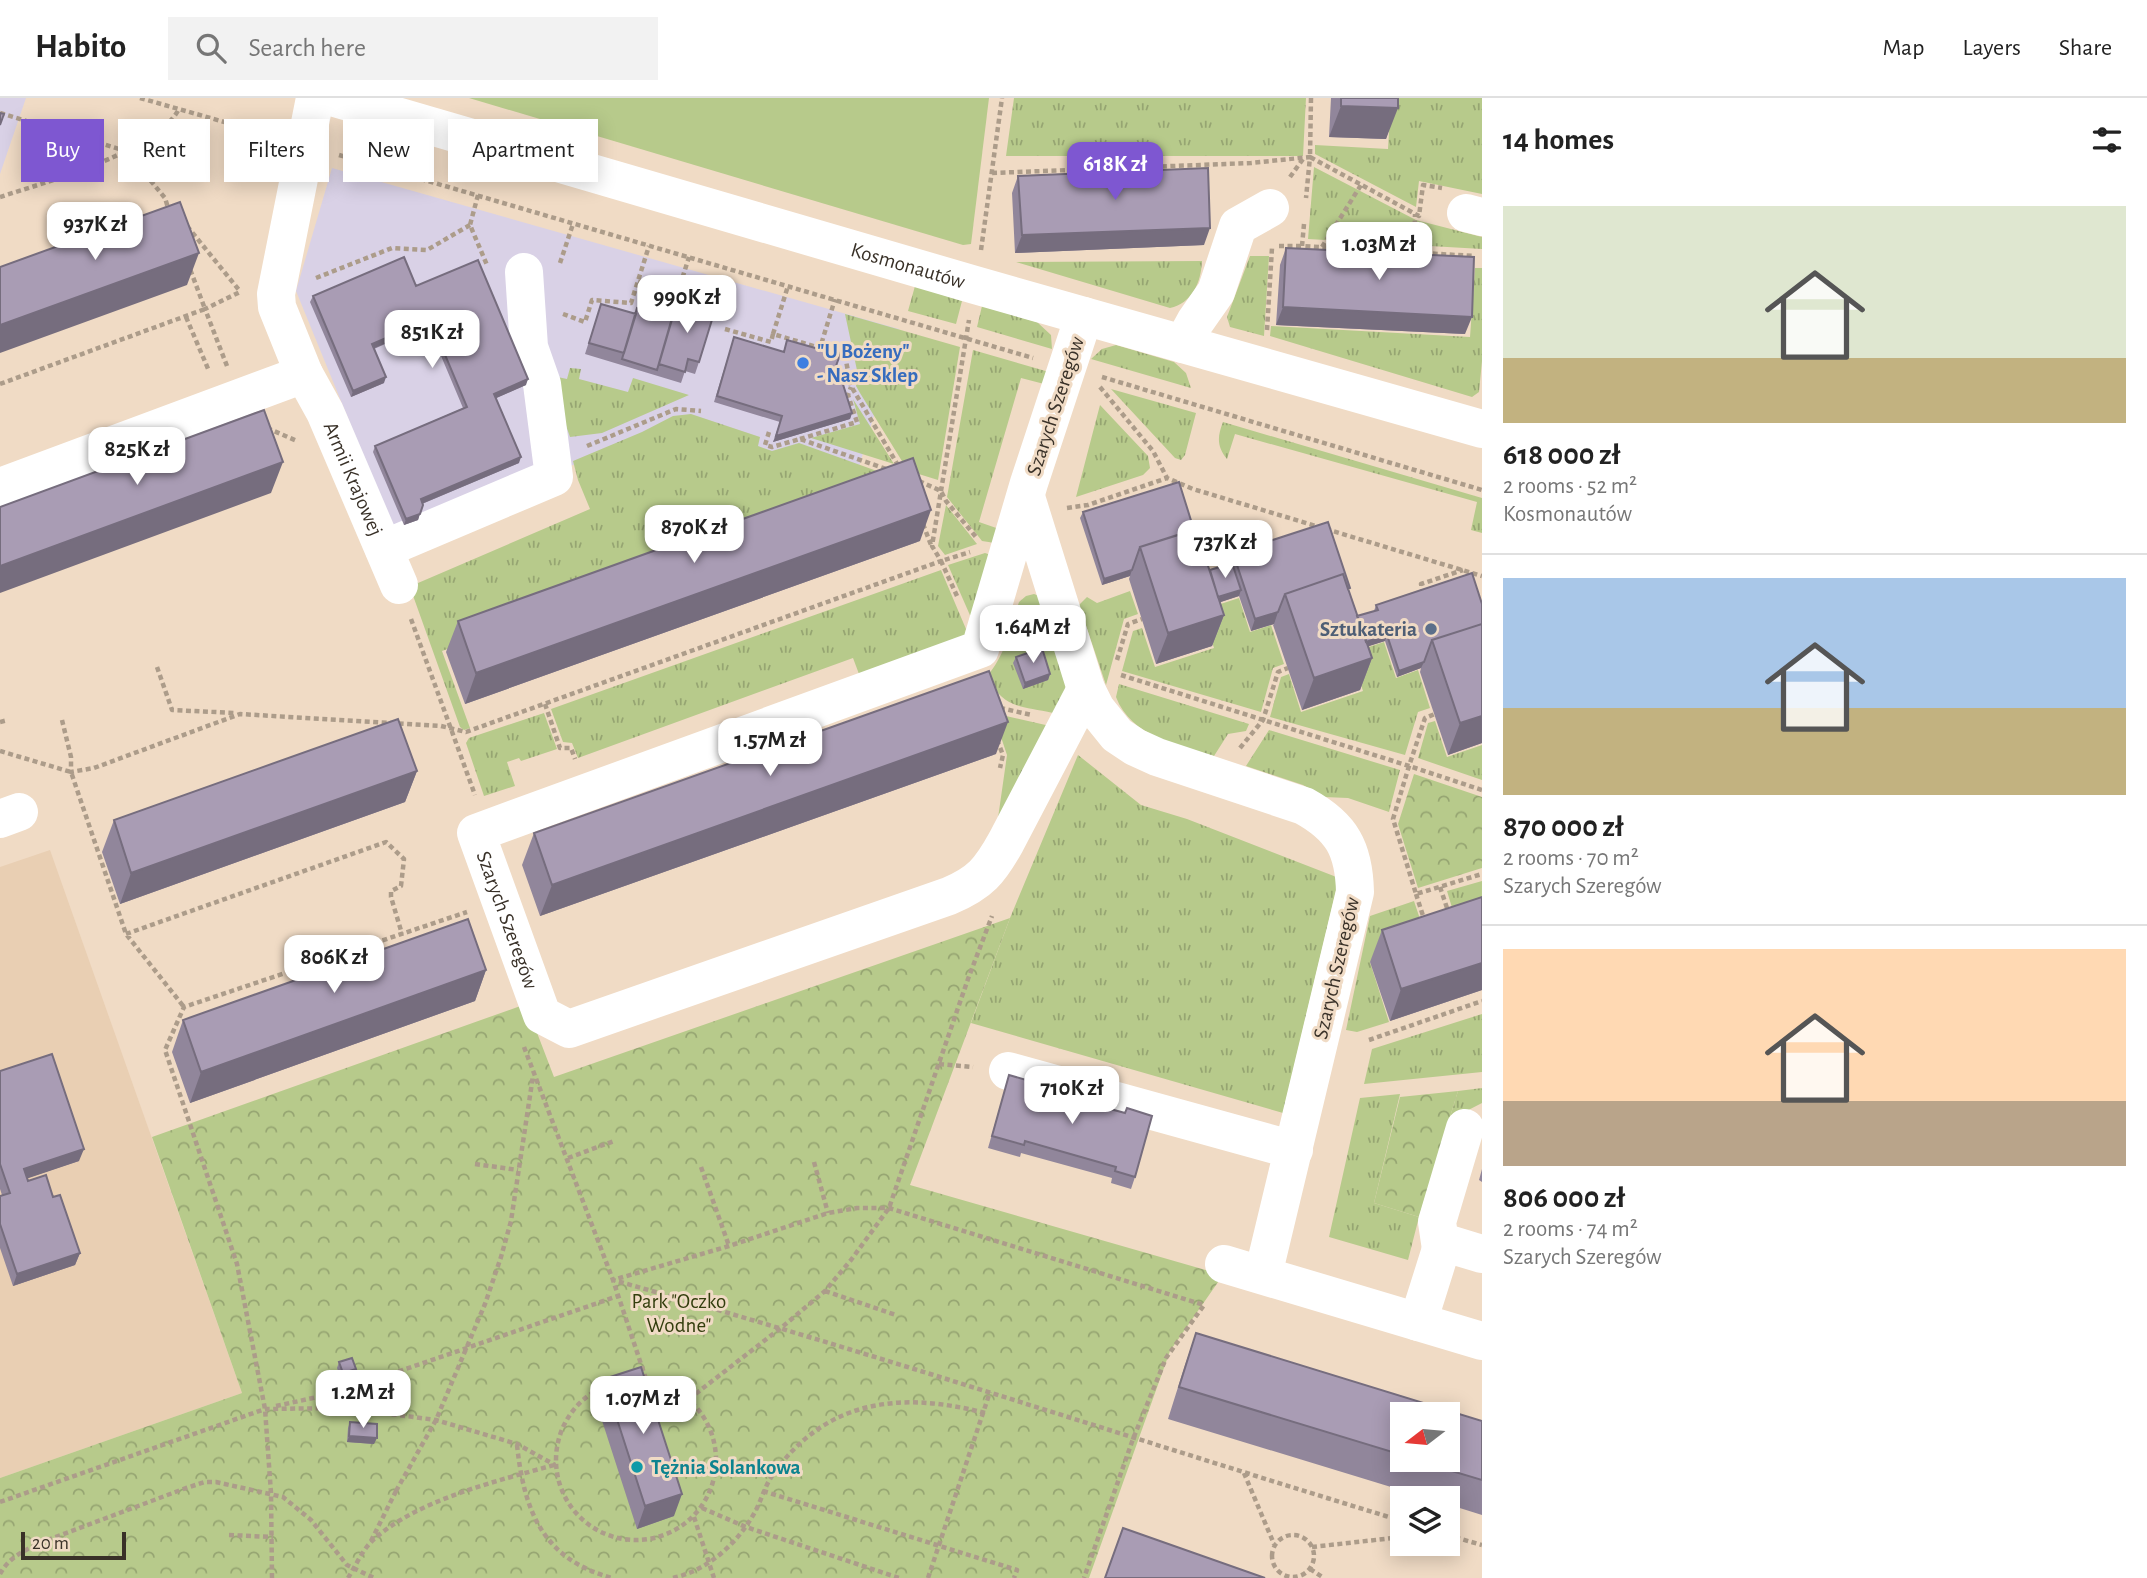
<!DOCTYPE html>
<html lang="en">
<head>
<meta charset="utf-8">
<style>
	:root { --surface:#fff; --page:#f2f2f2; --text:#222; --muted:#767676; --line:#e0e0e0; --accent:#7e57d1 }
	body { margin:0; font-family:"Alegreya Sans",sans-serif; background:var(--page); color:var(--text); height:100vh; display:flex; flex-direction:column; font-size:26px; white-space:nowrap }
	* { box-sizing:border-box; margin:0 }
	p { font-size:23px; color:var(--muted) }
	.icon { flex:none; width:38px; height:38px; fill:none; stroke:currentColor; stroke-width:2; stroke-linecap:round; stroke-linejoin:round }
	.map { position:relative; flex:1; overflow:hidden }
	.details { display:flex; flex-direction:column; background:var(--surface); width:665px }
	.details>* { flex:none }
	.banner { position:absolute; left:21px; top:21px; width:665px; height:63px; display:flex; gap:14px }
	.needle { width:46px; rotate:254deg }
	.controls { position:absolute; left:1390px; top:1304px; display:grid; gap:14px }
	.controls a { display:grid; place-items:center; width:70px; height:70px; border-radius:0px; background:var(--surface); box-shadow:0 4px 18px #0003; font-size:35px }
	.scale { position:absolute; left:21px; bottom:18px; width:105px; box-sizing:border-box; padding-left:7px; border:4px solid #393128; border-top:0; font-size:19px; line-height:24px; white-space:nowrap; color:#393128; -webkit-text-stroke:5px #f0dbc5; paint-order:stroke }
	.price { position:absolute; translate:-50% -60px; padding:0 16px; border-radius:14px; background:#fff; color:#222; font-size:23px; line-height:46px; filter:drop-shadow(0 2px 4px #0008) }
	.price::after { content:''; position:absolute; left:50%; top:42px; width:21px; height:16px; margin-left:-10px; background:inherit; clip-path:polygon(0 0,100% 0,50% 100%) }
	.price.active { background:var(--accent); color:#fff }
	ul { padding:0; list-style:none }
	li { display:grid; align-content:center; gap:14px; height:371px; padding:0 21px }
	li+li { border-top:2px solid var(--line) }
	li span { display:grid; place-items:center; height:217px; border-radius:0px; color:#555 }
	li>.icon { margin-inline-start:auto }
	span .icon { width:126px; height:126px; fill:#fffc; stroke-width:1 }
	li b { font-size:30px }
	h2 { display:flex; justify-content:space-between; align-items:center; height:84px; padding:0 21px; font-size:30px }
	.chip { padding:0 24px; border-radius:0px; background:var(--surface); box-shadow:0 4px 18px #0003; font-size:24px; line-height:63px }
	.chip.active { background:var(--accent); color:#fff }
	header { display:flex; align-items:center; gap:42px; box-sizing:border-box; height:98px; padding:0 35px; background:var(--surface); border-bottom:2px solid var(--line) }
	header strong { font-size:33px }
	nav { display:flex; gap:38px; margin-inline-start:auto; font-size:24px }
	.search { width:490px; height:63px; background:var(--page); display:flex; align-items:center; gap:18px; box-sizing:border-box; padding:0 24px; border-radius:0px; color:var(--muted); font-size:26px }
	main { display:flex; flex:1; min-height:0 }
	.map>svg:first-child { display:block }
	.commercial { fill:#d9d1e6 }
	.built { fill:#e9cfb3 }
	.grass { fill:url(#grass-tufts) }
	.park { fill:url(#park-crowns) }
	.pitch { fill:#b7ca8b }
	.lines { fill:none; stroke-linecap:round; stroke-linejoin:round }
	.path { stroke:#ac9c8a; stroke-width:4.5; stroke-dasharray:5 3.5; stroke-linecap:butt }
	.minor { stroke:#fff; stroke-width:38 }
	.wall { fill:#91869b; fill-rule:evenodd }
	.shaded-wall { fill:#766d7e }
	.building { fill:#a99cb4; stroke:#766d7e; stroke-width:2 }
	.shop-dot { fill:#3f7fe0; stroke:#f0dbc5; stroke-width:2.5 }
	.service-dot { fill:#5c6f8a; stroke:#f0dbc5; stroke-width:2.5 }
	.culture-dot { fill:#0f9aa8; stroke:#f0dbc5; stroke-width:2.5 }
	.labels { text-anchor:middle; stroke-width:6; stroke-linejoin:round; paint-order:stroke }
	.street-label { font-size:21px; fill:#393128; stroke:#f0dbc5 }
	.shop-label { font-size:21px; font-weight:bold; fill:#366cbe; stroke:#f0dbc5; text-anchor:start }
	.service-label { font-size:21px; font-weight:bold; fill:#4e5e75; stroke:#f0dbc5; text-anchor:end }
	.park-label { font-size:21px; fill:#333e0d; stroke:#f0dbc5 }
	.culture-label { font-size:21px; font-weight:bold; fill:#0d838f; stroke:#f0dbc5; text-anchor:start }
</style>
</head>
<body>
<header>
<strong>Habito</strong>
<div class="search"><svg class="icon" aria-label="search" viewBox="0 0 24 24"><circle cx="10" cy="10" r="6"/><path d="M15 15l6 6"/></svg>Search here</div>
<nav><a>Map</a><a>Layers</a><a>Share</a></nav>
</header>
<main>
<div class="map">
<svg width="1482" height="1480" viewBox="0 0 1482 1480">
	<defs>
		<pattern id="grass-tufts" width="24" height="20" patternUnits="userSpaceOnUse" patternTransform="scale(1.75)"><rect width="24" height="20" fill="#b7ca8b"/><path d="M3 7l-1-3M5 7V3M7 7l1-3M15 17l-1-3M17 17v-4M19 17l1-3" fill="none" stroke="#96a572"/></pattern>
		<pattern id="park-crowns" width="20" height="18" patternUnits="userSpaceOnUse" patternTransform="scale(1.75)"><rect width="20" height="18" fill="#b7ca8b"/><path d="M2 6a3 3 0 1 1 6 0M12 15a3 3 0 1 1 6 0" fill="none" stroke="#96a572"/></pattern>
	</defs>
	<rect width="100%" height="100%" fill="#f0dbc5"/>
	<path class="commercial" d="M0,0H26L0,76Z
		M332,70L899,231L852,393L645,337L397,440L296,193Z"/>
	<path class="built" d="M50,752L242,1295L0,1380V769Z"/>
	<path class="grass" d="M1014,0H1306L1303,58H1006Z
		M1391,0H1482V96L1419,83L1416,109L1315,56V47L1388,51Z
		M1314,69L1416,122L1482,139V151L1308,141Z
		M1250,158H1269L1264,238L1230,229L1227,219Z
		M1202,163C1201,185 1192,205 1170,210L1016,164Z
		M1475,170H1482V263L1479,294L1472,299L1270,238L1271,228L1470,239Z
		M915,188L962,203L956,226L908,213Z
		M982,208L1037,224L1051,237L1052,251L977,229Z
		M845,216L960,249L938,382L909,373L905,368L860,295L856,288L858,277Z
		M1116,247L1174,264L1186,275L1191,290L1091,261L1102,251Z
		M973,252L1049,274L1048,287L1021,280L979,424L1005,433L995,445L982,443L947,399Z
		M570,270L581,271L579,281L628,294L633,280L689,297L602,335L570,339L555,296L553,278L567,281Z
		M1111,291L1196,315L1185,357L1181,362L1175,360Z
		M853,301L894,366L811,340L860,326Z
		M1100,307L1148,358L1150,370L1143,377L1076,399Z
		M691,316L760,339L758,348L772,353L799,345L902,382L904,387L442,553L470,630L464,632L460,629L401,464L418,485L590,411L578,382L573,363L642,334L673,318Z
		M1223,324L1482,400V435L1471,432L1477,404L1235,336L1227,361C1217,349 1217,339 1223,324Z
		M946,407L977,446L945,457L938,448Z
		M985,455L994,458L976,531L948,467Z
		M941,472L966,531L965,540L862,584L853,560L578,660L572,645L563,644L551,611Z
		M1130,493L1138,516L1124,521L1106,587L1079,507L1087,499L1097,505Z
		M1034,496L1042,499L1072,584L1053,615C1021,608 1003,611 987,578C1005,558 1011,529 1019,504L1026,498Z
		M1239,500L1250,534L1271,527L1284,566L1273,570L1261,614L1122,573L1133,533L1142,530L1155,569L1214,550L1202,512Z
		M1384,544L1396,580L1418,572L1430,610L1418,614L1405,657L1270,619L1281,579L1289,576L1301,614L1363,593L1350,555Z
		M1119,586L1249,626L1246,633L1228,636L1214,658C1178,647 1131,639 1116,599Z
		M544,615L557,651L521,663L519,660L507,664L515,688L484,698L466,645L469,640Z
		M993,615L1050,628L996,734L1007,657Z
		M1435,623L1447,659L1482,647V682L1418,660L1428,625Z
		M1269,632L1400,672L1389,714L1348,700L1324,699L1303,687L1246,668Z
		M1078,657L1141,707L1187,721L1339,780L1283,1015L971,925L1010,820Z
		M1482,783V810L1453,813L1447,793Z
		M1414,803L1421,824L1400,853L1370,864L1389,924L1357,934L1346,932L1370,818Z
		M1482,916V974L1364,986L1372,951Z
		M1482,990V1005L1449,1022L1458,993Z
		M1400,996L1374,1105L1419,1119L1408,1162L1329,1139L1360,1000Z"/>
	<path class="park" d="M1414,676L1482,699V770L1418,790L1398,726Z
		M1010,820L910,1087L1223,1177L1170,1253L1089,1480H0V1380L242,1295L152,1039L526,906L554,979Z
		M1458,993L1419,1119L1374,1105L1400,999Z"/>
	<path class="pitch" d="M469,0H989L971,146L963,147Z"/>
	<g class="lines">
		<path class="path" d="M140,0L270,37
			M1311,0L1310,59L1419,118L1423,87L1442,90
			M0,15L126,53L165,100L169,113
			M339,57L1033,260
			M992,75L1251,65L1310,59L1306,100
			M1290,79L1303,61
			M478,97L470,127L487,167
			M0,99C46,84 156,54 179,11
			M1304,126L1302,148L1474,158
			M187,128L239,192
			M1279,148H1302
			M1322,149L1361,87
			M981,152L1002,0
			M1414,153L1415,116
			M560,165L573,126
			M316,180L392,150L427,152L470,127
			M638,184L677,197L689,159
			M563,216L585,224L592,202L631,205L649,148
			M186,219L209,273
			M672,220H670L677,197
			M725,231L771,244L773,236L820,250L835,201
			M1267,232L1272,150
			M773,236L788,188
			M820,250L845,258L851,288L899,369
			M227,268L205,211L240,194
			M1102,279L1482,392
			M0,286L205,211L190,171
			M1100,289L1153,353L1167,380L1193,391L1482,478
			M267,330L297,343
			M769,334L765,347L772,349L800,341L889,372
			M800,341L857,324L848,297L851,289
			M587,348L676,311L701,313
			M919,383L941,393L946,403L976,439
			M1067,410L1088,407L1167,380
			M923,426L931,447
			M1423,496L1421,486L1463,472
			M957,498L941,463L970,454
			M411,521L475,697
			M1117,562L1128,526L1142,521
			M157,569L172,612L235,615
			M1121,577L1409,668L1425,620L1435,616
			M545,606L560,650H571L575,661
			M1000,610L1032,617
			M62,622L71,659V674L94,670L240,616L441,628L466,634L941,463L932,448L969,222
			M0,624L8,622
			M997,642L1003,657L1000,670
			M1240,650L1263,622L1278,574L1288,570
			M0,653L71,674L126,836L184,909
			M1482,692L1409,668L1393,721L1416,796L1482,776
			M1440,789L1449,816
			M1416,796L1425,824
			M126,836L386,744L404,761L401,788L391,793V799L402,836
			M1369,942L1482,903
			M524,949L613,1182L729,1148L828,1115L857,1110H889L1204,1207L1166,1260L1133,1341L1084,1480
			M939,966L973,969
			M568,1060L614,1043
			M814,1064L828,1115
			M475,1066L518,1072
			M701,1069L729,1148
			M825,1193L896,1217
			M646,1281L613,1182C878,1256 1139,1343 1402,1423
			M556 1362a80 80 0 1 1 160 0a80 80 0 1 1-160 0Z
			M689,1301L782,1229L825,1193L851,1162L889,1110L968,881L992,818
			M276,1308L336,1295L618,1198
			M517,1347C524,1412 542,1461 612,1480
			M1244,1375L1274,1446
			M396,1393L436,1322L485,1206L501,1159L511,1123L533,978
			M763,1393L1017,1472L1014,1480
			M0,1404L265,1311L345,1310L436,1322L517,1346L555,1367
			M702,1410L746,1429L899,1480
			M694,1419L714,1480
			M1272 1458a21 21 0 1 1 42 0a21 21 0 1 1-42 0Z
			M229,1437L273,1439
			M1447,1437L1482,1447
			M371,1443L397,1391
			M1312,1449L1402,1439
			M1310,1471L1324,1480
			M0,1476C9,1459 24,1453 40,1445L186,1390L205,1384H216L283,1399L311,1422L347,1467L374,1480
			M272,1480L271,1395L265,1311L237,1166L165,952L184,909L467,814
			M348,1480C355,1469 362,1453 371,1444C415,1402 497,1383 554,1367
			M673,1480C709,1472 739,1444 756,1412C762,1400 765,1388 772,1378C825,1301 901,1293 985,1315
			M928,1480L990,1294"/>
		<g class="minor">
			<path id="s1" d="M335,0L975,187L1482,331"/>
			<path d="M1466,115L1482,119"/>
			<path id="s2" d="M1084,218L1029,385L980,551L476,735L542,917L569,931L949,798C980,785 990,773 1006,744L1086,591"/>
			<path d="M1183,246L1195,224L1216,194L1238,128L1270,110"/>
			<path id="s3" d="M304,276L325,314L399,487"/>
			<path d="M0,389L304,276L277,209L276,196L315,0"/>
			<path d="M1026,399L1086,591L1096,611L1117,637L1135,649L1157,659L1304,708C1342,729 1354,751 1355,794L1263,1177"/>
			<path d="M384,451L554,379L542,286L529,249L524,174"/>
			<path d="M0,721L19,714"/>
			<path d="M1008,973L1294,1052"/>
			<path d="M1441,1151L1437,1124L1465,1030"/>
			<path d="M1224,1166L1482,1243"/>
			<path d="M1418,1224L1441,1151L1452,1147L1482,1156"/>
		</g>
	</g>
	<path class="wall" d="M1331,0H1398L1386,41L1329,39Z
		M1018,78L1204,147L1015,155L1012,95Z
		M1286,150L1465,236L1276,227L1280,167Z
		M416,188L526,287L496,300L519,365L422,406L418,422L404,427L373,354L375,348L463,310L428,227L374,251L384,285L351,299L310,204L313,198Z
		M678,201L699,264L695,276L685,273L681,285L585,256L601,206L635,216L672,220Z
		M734,239L833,276L852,315L850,321L773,344L780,324L714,304Z
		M1083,414L1194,432L1210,472L1229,466L1233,455L1349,493L1357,518L1374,513L1376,507L1472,475L1482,645L1448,657L1420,574L1421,570L1397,579L1385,543L1368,548L1372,560L1360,592L1302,612L1273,527L1274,526L1251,533L1239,498L1220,504L1224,517L1212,548L1156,566L1129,481L1130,478L1102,487L1080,420Z
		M920,443L465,606L446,554L458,523Z
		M1016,559L1050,576L1048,582L1023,591L1013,565Z
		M996,656L540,818L522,767L534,735Z
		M417,673L405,704L120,806L102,754L114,722Z
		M1482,799V892L1390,923L1370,864L1382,832Z
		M486,872L475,903L190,1005L172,954L183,922Z
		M0,973L79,1063L27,1080L28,1083L53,1099L80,1155L75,1167L13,1188L0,1150V1098L2,1097L0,1091Z
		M1009,977L1039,991L1078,1002L1080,997L1103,1009L1135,1079L1131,1091L1111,1085L1112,1080L1021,1055L1020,1059L988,1050Z
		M1482,1071V1084L1479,1082Z
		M1196,1235L1482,1323V1417L1447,1406V1400H1427L1168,1321L1185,1267ZM1402,1316L1447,1362H1402Z
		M339,1264L354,1277L341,1281L337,1270Z
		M604,1281L674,1418L637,1431L596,1304Z
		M350,1324L374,1346L347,1344L348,1330Z"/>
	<path class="shaded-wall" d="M1341,8L1398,10L1386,41L1329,39Z
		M1210,130L1204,147L1015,155L1022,137Z
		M199,155L187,187L0,255V227Z
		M1283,209L1472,219L1465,236L1276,227Z
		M430,221L428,227L370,252L372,246Z
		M386,279L384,285L351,299L353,293Z
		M528,281L526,287L492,302L494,296Z
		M852,315L850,321L773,344L776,338Z
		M521,359L519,365L419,407L421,401Z
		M283,364L271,395L0,495V468Z
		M931,412L920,443L465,606L476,575Z
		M420,416L418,422L404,427L406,421Z
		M1132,472L1130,478L1102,487L1104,481Z
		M1241,492L1239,498L1200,511L1203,505Z
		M1278,514L1274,526L1251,533L1255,521Z
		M1224,517L1212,548L1156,566L1168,535Z
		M1387,537L1385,543L1348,555L1350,549Z
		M1372,560L1360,592L1302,612L1314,580Z
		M1424,564L1421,570L1397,579L1399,573Z
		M1050,576L1048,582L1023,591L1025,585Z
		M1482,618V645L1448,657L1460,625Z
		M1008,624L996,656L540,818L552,787Z
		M417,673L405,704L120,806L131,775Z
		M1482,865V892L1390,923L1401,891Z
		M486,872L475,903L190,1005L201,974Z
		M84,1051L79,1063L20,1083L24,1071Z
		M80,1155L75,1167L13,1188L17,1176Z
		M356,1271L354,1277L341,1281L343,1275Z
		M349,1338L377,1340L374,1346L347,1344Z
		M682,1396L674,1418L637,1431L645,1408Z"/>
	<path class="building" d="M1341,0H1398V10L1341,8Z
		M0,15L4,16L0,27Z
		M1208,70L1210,130L1022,137L1018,78Z
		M180,104L199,155L0,227V169Z
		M1286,150L1474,159L1472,219L1283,209Z
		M404,159L416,188L478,162L528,281L494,296L521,359L421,401L423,407L420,416L406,421L375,348L467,309L430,221L372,246L386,279L353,293L313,198Z
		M678,201L715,212L699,264L688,261L685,274L659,266Z
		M601,206L636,216L624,255L589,245Z
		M637,210L672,220L657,272L622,261Z
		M734,239L784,254L787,242L840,257L833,276L840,277L852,315L776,338L782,318L717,298Z
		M264,312L283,364L0,468V409Z
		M913,360L931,412L476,575L458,523Z
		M1179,384L1194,432L1140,449L1132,472L1104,481L1083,414Z
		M1328,424L1350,490L1348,491L1343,476L1285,496L1278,514L1255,521L1233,455Z
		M1196,431L1224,517L1168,535L1140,449Z
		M1232,465L1241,492L1218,499L1210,472Z
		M1472,475L1482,506V526L1432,542L1424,564L1399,573L1387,537L1366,544L1357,518L1378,512L1376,507Z
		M1343,476L1372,560L1314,580L1285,496Z
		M1482,526V618L1460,625L1432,542Z
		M1042,550L1050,576L1025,585L1016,559Z
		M989,573L1008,624L552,787L534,735Z
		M398,621L417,673L131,775L114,722Z
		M1482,799V865L1401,891L1382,832Z
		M468,821L486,872L201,974L183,922Z
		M52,956L84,1051L24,1071L28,1083L46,1077L53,1099L60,1097L80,1155L17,1176L0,1126V1098L10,1095L0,1066V973Z
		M1009,977L1040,986L1039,991L1079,1002L1080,997L1105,1005L1103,1009L1125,1015L1127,1010L1152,1018L1135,1079L1115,1073L1116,1069L1025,1043L1024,1047L992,1038Z
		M1196,1235L1482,1323V1382L1415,1362H1447V1316H1402V1357L1179,1289Z
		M352,1260L356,1271L343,1275L339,1264Z
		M641,1269L682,1396L645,1408L604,1281Z
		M350,1324L377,1326V1340L349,1338Z
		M1123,1430L1265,1480H1105Z"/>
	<circle class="shop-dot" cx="803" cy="265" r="7"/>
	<circle class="service-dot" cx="1431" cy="531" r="7"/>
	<circle class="culture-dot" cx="637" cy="1369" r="7"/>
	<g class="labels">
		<g class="street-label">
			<text dy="7" stroke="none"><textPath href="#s1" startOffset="597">Kosmonautów</textPath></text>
			<text transform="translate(1055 308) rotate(-72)" y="7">Szarych Szeregów</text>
			<text dy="7" stroke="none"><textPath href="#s3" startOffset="116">Armii Krajowej</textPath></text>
			<text dy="7" stroke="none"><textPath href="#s2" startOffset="978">Szarych Szeregów</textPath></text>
			<text transform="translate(1336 870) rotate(-77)" y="7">Szarych Szeregów</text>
		</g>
		<g class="shop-label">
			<text x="817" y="260">"U Bożeny"<tspan x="817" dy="24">- Nasz Sklep</tspan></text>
		</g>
		<g class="service-label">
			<text x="1417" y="538">Sztukateria</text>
		</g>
		<g class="park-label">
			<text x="679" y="1210">Park "Oczko<tspan x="679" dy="24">Wodne"</tspan></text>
		</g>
		<g class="culture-label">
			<text x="651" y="1376">Tężnia Solankowa</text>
		</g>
	</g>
</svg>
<div class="controls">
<a><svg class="needle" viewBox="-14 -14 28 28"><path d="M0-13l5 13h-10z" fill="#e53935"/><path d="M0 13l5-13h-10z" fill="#767676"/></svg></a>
<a><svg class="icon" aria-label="layers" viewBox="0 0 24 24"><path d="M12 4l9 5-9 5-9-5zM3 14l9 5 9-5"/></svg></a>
</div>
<div class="scale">20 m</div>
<b class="price active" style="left:1115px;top:104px">618K zł</b>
<b class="price" style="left:95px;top:164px">937K zł</b>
<b class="price" style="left:1379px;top:184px">1.03M zł</b>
<b class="price" style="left:687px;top:237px">990K zł</b>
<b class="price" style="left:432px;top:272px">851K zł</b>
<b class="price" style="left:137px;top:389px">825K zł</b>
<b class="price" style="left:694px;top:467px">870K zł</b>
<b class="price" style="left:1225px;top:482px">737K zł</b>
<b class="price" style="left:1033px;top:567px">1.64M zł</b>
<b class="price" style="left:770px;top:680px">1.57M zł</b>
<b class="price" style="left:334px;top:897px">806K zł</b>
<b class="price" style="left:1072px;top:1028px">710K zł</b>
<b class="price" style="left:363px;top:1332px">1.2M zł</b>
<b class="price" style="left:643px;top:1338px">1.07M zł</b>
<div class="banner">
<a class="chip active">Buy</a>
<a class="chip">Rent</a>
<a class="chip">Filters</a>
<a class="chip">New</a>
<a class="chip">Apartment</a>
</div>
</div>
<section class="details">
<h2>14 homes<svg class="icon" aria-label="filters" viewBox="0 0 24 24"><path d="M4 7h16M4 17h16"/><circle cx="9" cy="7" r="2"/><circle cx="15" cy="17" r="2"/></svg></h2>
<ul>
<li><span style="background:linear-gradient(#dfe7d0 70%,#c2b280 0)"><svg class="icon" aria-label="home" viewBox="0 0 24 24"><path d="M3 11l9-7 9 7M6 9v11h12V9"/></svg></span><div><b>618 000 zł</b><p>2 rooms · 52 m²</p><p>Kosmonautów</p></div></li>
<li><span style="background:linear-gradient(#a9c7e8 60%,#c2b280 0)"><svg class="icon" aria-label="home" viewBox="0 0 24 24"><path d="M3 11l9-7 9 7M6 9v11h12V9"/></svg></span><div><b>870 000 zł</b><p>2 rooms · 70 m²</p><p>Szarych Szeregów</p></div></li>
<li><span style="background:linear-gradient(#ffd9b3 70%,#b9a48a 0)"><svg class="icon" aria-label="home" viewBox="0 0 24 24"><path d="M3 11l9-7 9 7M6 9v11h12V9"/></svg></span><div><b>806 000 zł</b><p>2 rooms · 74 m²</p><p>Szarych Szeregów</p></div></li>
</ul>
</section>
</main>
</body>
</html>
